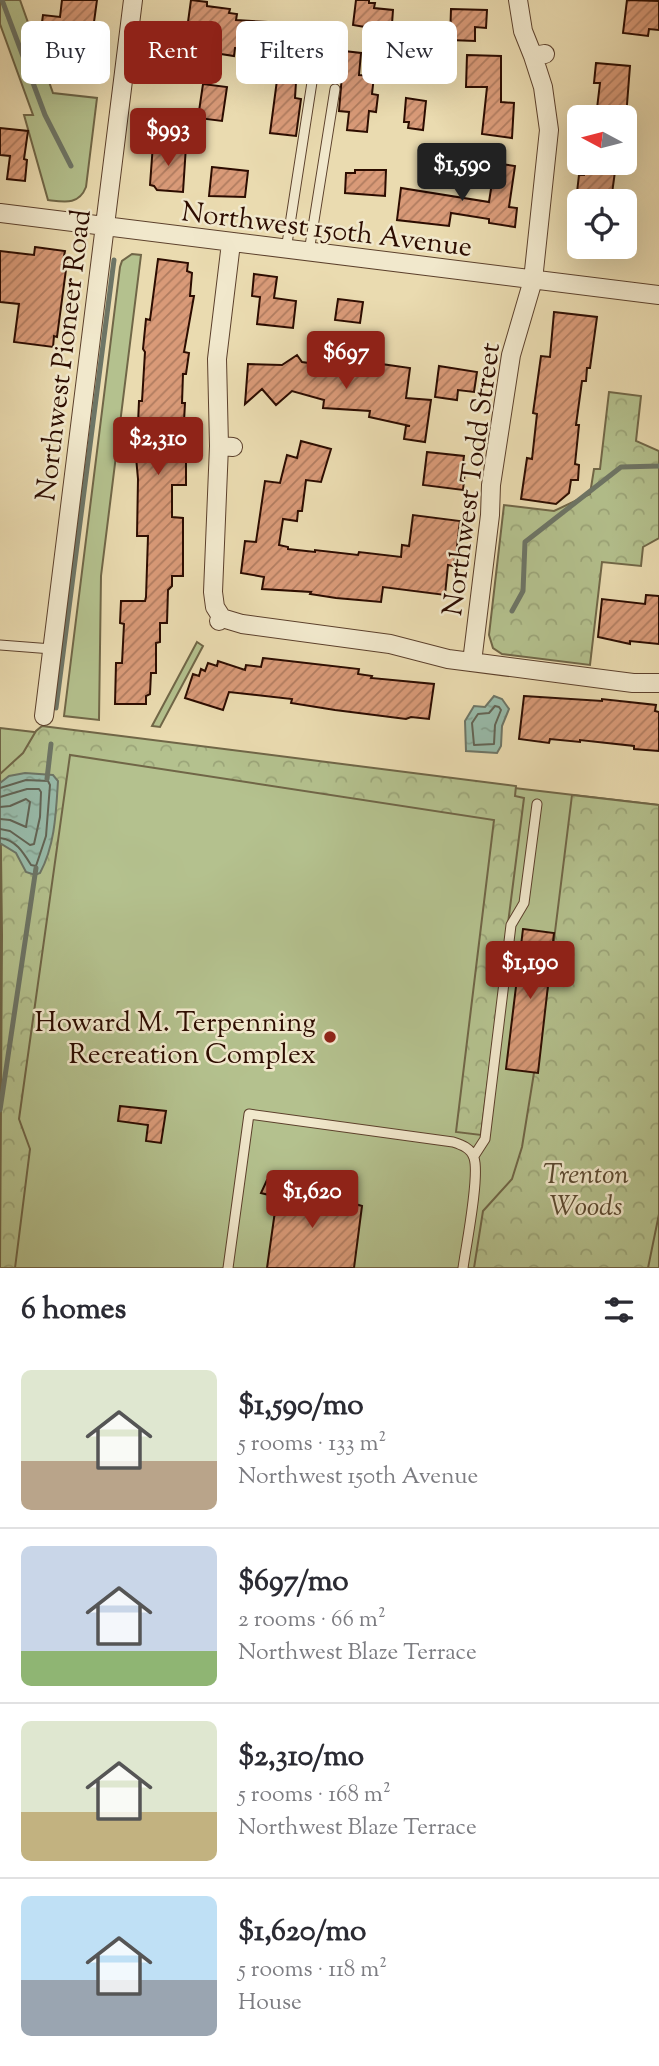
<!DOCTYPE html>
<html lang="en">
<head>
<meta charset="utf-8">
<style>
	:root { --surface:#fff; --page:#f7f7f7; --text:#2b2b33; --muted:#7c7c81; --line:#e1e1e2; --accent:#8f2418 }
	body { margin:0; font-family:"Sorts Mill Goudy",serif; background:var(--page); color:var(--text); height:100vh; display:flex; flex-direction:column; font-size:26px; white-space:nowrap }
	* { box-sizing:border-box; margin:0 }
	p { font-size:23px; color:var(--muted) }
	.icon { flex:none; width:38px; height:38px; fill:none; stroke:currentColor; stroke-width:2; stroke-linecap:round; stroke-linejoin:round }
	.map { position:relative; height:1268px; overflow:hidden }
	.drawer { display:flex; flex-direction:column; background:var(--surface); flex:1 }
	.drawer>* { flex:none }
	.guide { position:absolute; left:21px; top:21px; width:618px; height:63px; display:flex; gap:14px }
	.needle { width:46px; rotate:277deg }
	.fabs { position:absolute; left:567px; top:105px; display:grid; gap:14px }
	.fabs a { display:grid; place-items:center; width:70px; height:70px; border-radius:10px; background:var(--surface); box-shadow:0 7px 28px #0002; font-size:35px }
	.price { position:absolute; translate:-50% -60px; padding:0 16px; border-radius:7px; background:var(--accent); color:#fff; font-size:23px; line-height:46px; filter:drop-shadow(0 2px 4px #0008) }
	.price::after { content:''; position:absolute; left:50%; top:42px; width:21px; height:16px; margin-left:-10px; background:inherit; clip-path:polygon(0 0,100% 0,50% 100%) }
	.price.on { background:#222; color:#fff }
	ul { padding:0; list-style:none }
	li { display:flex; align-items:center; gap:21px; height:175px; padding:0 21px }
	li+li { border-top:2px solid var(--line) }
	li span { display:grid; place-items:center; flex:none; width:196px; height:140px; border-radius:10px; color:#555 }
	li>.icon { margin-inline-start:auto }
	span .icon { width:84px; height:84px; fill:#fffc; stroke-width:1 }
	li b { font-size:30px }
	h2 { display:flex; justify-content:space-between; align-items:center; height:84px; padding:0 21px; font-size:30px }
	.chip { padding:0 24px; border-radius:10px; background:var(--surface); box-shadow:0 7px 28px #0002; font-size:24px; line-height:63px }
	.chip.on { background:var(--accent); color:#fff }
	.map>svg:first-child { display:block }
	.grass { fill:#b4c18e; stroke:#706647; stroke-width:2 }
	.forest { fill:url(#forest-crowns); stroke:#706647; stroke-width:2 }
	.water { fill:url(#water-ripples); stroke:#6d7566; stroke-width:2 }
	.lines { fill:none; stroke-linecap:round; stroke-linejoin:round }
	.shore { stroke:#626455; stroke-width:2 }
	.stream { stroke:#6d7566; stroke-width:5 }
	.building { fill:url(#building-hatch); stroke:#2c0c00; stroke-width:2 }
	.service-casing { stroke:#5c402c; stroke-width:11 }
	.minor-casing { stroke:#5c402c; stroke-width:20 }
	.service { stroke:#f1e8cc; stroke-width:9 }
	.minor { stroke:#f1e8cc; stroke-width:18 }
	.poi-dot { fill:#8f2418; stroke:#f1e8cc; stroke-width:2.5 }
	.labels { text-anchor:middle; stroke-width:5; stroke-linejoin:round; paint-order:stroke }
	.street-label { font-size:28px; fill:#2c0c00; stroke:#f1e8cc }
	.poi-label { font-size:28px; fill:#2c0c00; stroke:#f1e8cc; text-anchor:end }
	.park-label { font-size:28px; font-style:italic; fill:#5c4b32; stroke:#f1e8cc }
</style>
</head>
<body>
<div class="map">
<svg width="659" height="1268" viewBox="0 0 659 1268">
	<defs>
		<pattern id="forest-crowns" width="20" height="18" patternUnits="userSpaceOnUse" patternTransform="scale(1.75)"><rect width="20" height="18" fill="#b4c18e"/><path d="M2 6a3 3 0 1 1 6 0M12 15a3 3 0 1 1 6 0" fill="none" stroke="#9ba579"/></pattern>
		<pattern id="water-ripples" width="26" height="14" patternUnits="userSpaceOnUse" patternTransform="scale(1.75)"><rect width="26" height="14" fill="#98bbaa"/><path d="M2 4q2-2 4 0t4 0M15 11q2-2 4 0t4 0" fill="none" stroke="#83a090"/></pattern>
		<pattern id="building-hatch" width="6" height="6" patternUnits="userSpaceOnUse" patternTransform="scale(1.75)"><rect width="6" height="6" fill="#d99a78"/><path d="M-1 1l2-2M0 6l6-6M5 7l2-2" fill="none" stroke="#b07c60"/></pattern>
	</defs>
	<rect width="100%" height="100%" fill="#eadbb0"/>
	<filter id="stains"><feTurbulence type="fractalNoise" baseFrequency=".00286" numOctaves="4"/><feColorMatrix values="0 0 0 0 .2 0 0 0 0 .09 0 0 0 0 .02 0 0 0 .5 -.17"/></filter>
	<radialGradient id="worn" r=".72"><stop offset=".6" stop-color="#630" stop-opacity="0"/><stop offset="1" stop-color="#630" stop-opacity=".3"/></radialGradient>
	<path class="grass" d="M0,0H20L53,93L97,98L86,187C79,205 65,202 48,200L24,115H33L0,24Z
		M132,254L141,255L101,576L99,720L64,716L120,267L122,261Z
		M197,642L203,646L160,727L152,726Z
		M0,728L659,805V1268H0Z"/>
	<path class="forest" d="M609,392L641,396L636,441L659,451V538L643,547L641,566L602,562L590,665L502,654L493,648L489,635L504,505L554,511L590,494L594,469H600Z
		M42,726L516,786L515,796L524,798L481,1135L456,1132L494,820L70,755L19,1119L30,1149L15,1268H0L2,935L0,774L23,753L36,731Z
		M572,795L659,805V1214L648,1268H474L483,1211L512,1179L522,1147L549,980Z"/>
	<path class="water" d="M494,696L502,699L509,709L502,726L501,746L497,753L466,751L465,721L474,706L485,707Z
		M25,773L53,775L58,781C56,813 55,845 40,873L35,875L26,872L16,853L0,843V783L9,776Z"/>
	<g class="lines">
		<path class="shore" d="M495,706L499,707L501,710L495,725L494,744L474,745L472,723L478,714L489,713Z
			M0,788L26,780L48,781L50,785L46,836L36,866L31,865C23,852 16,840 0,838
			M0,797L27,789H39L41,792L40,817L34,844L30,845L10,831L0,829
			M0,807L10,806L26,799L30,802L26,827L10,820L0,819"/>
		<path class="stream" d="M2,0L45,115L71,166
			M512,611L523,591L525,542L621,467L659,466
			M56,708L114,260
			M47,779L51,744
			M0,1110L36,868"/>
	</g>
	<path class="building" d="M62,0H97L88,66L59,63L63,31L41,29L43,15L60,17Z
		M191,0L207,2V6L230,9L229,13L237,14L236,20L267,22L265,49L235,48L234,56L201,51L205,26L203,24L188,22Z
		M356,0H369V3H375L374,8L393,10L392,24L372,23L371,28L353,25Z
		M627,0L659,1V30L649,29L648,36L623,33Z
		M451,9L487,10L486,28L475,27V41L450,40Z
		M344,51L361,53L359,75L374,76L372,94L378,95L376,112L369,111L367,132L347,130L349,112L339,111Z
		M467,55L501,56V102L514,103L512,138L482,134L487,87H466Z
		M596,63L630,66L626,117H596L600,83H594Z
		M277,80L296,82L295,98L301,99L296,136L270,133Z
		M203,84L227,87L222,121L198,118Z
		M406,98L426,101L423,130L408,128L409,122H404Z
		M0,128L28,131L24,159L27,160L25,181L7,179L10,156L0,155Z
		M153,144L186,146L183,192L157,190L154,186L150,185Z
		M495,163L515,166L509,207L517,208L515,227L489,223V219L451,213L449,226L397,220L401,188L489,202Z
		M585,163L616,164L611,201H576L579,175H584Z
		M212,167L248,171L245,197L209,196Z
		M355,170H386L385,196L345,193L346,173H355Z
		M35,247L65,251L63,261L67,262L57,337L54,336L53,347L14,342L19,304L0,302V251L34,255Z
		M158,259L188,263L187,271L192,273L190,296H194L184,352L189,353L186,374H183L182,403H185L182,458L186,459V485H172V517L183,518V576H172V586L168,590L167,623H160V642L156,643V673H151L150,694L146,696V704H115L116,663H122L124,624L120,623L121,601H145L146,597L148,536H137L138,479L136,457H144L145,424H138L139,401H142L145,352L143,349L146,319L150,320Z
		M254,274L277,277L274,298L296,301L293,328L257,324L260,297L252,296Z
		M338,299L363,302L360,323L335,320Z
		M554,312L597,317L590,368H587L586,381H582L576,425H579L575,464L579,465L578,480H571L569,493L556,504L521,499L527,458L532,459L537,414L533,413L541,356L550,357Z
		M297,355L302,362L373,372L374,363L410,368L406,398L431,400L425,442L404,439L406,426H410L369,417L370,411L323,408L324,400L292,391L276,405L262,389L245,404L248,364L282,365Z
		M439,366L477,372L474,392L458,390L457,400L435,397Z
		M301,441L331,449L321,482L306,480L302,511H298L297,521L283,519L279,545L288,547V549L315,552V550L358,555L359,552L401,557L402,545L409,546L413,515L460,521L456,555L453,566L448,565L445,595L383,587L381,602L336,598L310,594L311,592L262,589L264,577L241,573L245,541L256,542L265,481L280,483L287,455L297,458Z
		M427,452L464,456L462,471H465L463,490L423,485Z
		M646,595L659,596V644L630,641V644L598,637L602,599L645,604Z
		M263,658L359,669L358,674L372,676L371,678L434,684L429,719L411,717L406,719L335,710L291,703L292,699L229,692L223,710L185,698L193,674L199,676L201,669L205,671L208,663L217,666L218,661L245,670L246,665L261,667Z
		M524,696L602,701V699L656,705L655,711L659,712V751L634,749V746L580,740V742L550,739L549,743L519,739Z
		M523,929L554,933L538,1073L506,1069Z
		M120,1106L166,1111L161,1143L146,1141L148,1125L118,1121Z
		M267,1180L311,1196L313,1191L362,1206L354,1268H267L277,1197L261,1193Z"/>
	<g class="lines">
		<g class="service-casing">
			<path id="service" d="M286,250L319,37
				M309,252L335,89
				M0,645L52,649
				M474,1156L485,1139L511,925L524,903L537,804
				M228,1268L249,1114L453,1142C462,1145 471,1148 474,1158C480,1176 466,1246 463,1268"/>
		</g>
		<g class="minor-casing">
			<path id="minor" d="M518,0L523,31L533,56L545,54
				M0,213L659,295
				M231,243L217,359L219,446L233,447
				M219,446L213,592L215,607L222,618
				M219,621L222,618L242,624L390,644L448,659L633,683H659
				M472,662L490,515L491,485L511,355L533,280L549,130L543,87L533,56
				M44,716L133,0"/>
		</g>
		<use href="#service" class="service"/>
		<use href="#minor" class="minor"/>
	</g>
	<circle class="poi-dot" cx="330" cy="1037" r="7"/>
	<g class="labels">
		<g class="street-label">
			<text transform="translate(327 228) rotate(7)" y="10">Northwest 150th Avenue</text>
			<text transform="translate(62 355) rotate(-83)" y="10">Northwest Pioneer Road</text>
			<text transform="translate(470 479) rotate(-82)" y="10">Northwest Todd Street</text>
		</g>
		<g class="poi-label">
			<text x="316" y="1031">Howard M. Terpenning<tspan x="316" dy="32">Recreation Complex</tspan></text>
		</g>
		<g class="park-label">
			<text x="586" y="1183">Trenton<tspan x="586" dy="32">Woods</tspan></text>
		</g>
	</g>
	<rect width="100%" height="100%" filter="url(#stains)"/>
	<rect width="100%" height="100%" fill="url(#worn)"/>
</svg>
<div class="fabs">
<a><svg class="needle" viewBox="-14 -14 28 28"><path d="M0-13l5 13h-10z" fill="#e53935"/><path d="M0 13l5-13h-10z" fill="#7c7c81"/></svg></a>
<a><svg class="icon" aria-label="locate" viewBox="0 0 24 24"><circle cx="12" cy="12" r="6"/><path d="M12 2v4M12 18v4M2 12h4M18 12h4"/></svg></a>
</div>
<b class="price" style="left:168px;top:168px">$993</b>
<b class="price on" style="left:462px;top:203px">$1,590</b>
<b class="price" style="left:346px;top:391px">$697</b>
<b class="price" style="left:158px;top:477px">$2,310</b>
<b class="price" style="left:530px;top:1001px">$1,190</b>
<b class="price" style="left:312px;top:1230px">$1,620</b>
<div class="guide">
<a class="chip">Buy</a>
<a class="chip on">Rent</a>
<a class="chip">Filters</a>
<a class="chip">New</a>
</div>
</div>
<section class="drawer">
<h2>6 homes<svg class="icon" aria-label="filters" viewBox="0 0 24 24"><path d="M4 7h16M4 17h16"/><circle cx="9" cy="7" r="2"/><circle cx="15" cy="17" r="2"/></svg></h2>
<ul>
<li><span style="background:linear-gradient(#dfe7d0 65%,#b9a48a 0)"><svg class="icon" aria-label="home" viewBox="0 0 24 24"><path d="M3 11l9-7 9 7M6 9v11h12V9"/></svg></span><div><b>$1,590/mo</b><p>5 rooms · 133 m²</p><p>Northwest 150th Avenue</p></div></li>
<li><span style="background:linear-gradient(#c9d6e8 75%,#8fb573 0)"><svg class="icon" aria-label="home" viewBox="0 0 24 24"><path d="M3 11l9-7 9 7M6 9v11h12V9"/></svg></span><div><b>$697/mo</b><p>2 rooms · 66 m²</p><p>Northwest Blaze Terrace</p></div></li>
<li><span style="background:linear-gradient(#dfe7d0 65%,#c2b280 0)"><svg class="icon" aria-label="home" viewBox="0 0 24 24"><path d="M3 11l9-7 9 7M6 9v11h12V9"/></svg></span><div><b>$2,310/mo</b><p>5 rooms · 168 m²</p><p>Northwest Blaze Terrace</p></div></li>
<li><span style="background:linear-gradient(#bfe0f5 60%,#9aa5b1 0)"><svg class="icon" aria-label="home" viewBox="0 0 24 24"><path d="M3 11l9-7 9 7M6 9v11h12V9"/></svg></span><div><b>$1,620/mo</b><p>5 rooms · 118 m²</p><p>House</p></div></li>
</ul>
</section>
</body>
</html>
